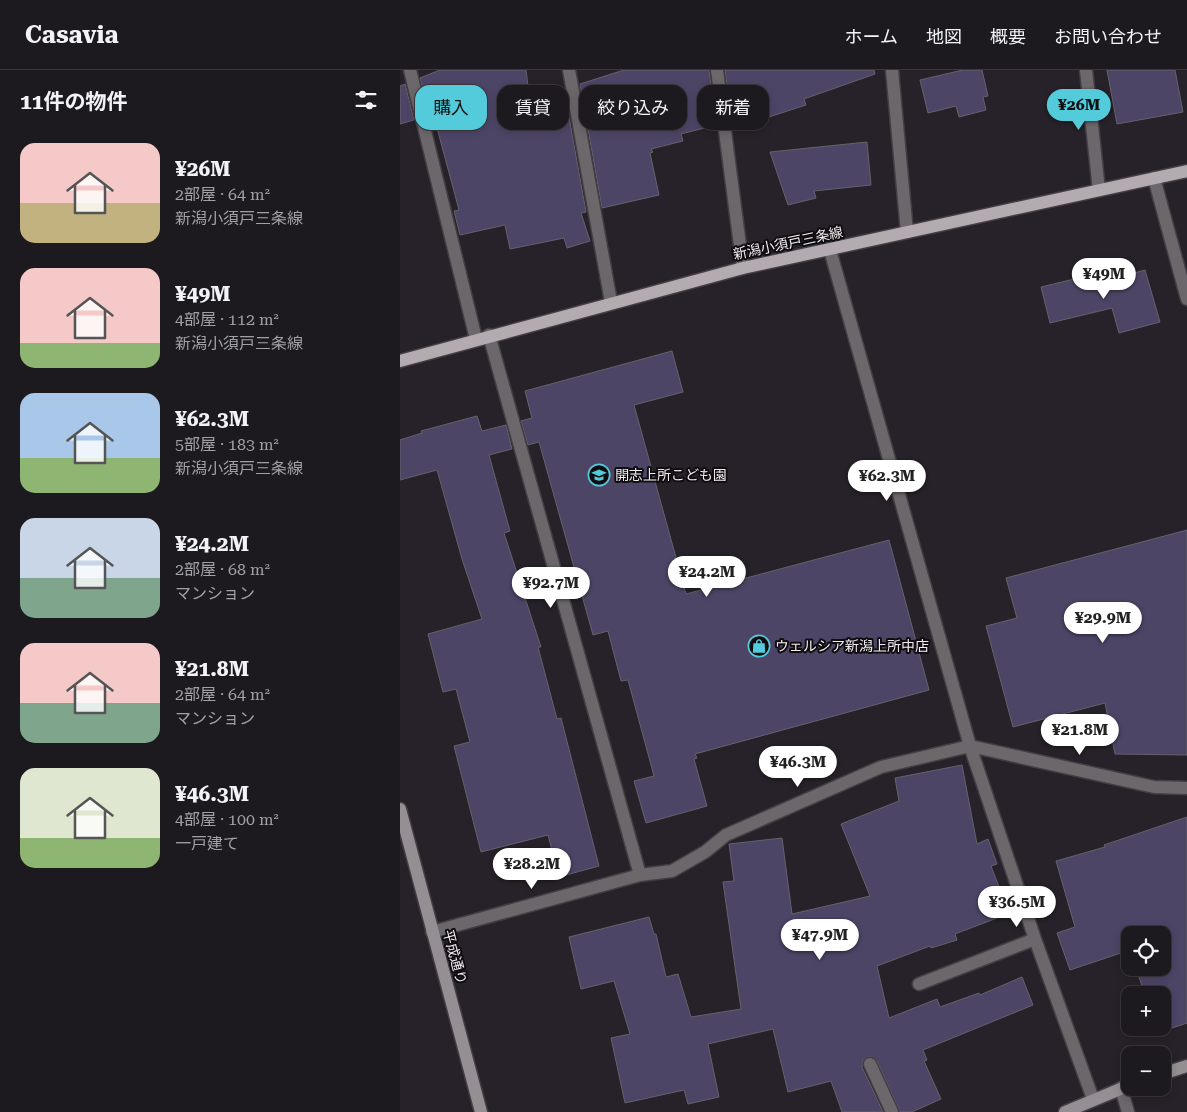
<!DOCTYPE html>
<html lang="ja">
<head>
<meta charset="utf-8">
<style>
	:root { --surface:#1d1a1f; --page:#2a272c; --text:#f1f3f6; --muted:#a0a1a4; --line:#3b383d; --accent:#53cbdb }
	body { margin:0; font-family:"Roboto Serif","Noto Sans JP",serif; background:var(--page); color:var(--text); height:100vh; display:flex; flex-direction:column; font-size:19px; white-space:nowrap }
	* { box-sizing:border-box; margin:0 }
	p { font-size:16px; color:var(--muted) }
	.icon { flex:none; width:28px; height:28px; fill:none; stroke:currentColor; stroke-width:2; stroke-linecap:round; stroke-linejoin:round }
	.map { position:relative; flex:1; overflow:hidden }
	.drawer { display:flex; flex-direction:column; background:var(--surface); width:400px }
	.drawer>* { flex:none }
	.top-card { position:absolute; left:15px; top:15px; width:475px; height:45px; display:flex; gap:10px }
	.tools { position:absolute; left:721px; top:856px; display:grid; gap:10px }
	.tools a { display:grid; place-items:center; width:50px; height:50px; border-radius:10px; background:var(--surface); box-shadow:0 2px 8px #0003,0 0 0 1px var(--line); font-size:25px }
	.price { position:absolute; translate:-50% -42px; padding:0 11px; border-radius:18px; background:#fff; color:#222; font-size:16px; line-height:32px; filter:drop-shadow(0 1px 2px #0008) }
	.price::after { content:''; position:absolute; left:50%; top:30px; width:15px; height:11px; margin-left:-8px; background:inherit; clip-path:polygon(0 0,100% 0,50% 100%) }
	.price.current { background:var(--accent); color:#111 }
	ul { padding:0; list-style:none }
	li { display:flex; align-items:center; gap:15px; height:125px; padding:0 20px }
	li span { display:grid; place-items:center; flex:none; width:140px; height:100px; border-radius:15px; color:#555 }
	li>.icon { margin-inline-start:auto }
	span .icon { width:60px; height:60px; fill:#fffc; stroke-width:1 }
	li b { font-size:21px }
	h2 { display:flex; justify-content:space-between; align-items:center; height:60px; padding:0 20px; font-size:21px }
	.chip { padding:0 18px; border-radius:15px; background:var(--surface); box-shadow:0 2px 8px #0003,0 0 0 1px var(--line); font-size:18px; line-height:45px }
	.chip.current { background:var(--accent); color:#111 }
	header { display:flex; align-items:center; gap:30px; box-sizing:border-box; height:70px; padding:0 25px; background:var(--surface); border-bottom:1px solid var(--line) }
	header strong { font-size:24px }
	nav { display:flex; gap:28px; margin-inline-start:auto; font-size:18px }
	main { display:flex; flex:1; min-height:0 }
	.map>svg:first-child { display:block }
	.building { fill:#4d4566; stroke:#64626c }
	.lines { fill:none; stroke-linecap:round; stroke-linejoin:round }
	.street-casing { stroke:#433e45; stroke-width:15 }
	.secondary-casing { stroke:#433e45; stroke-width:15 }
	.primary-casing { stroke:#433e45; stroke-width:15 }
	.street { stroke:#6c676a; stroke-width:12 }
	.secondary { stroke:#958e92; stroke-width:12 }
	.primary { stroke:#b4abb1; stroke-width:12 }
	.labels { text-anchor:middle; stroke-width:4; stroke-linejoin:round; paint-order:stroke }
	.street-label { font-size:14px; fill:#f0ecf1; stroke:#0f0d10 }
	.poi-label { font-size:14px; fill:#f0ecf1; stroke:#0f0d10; text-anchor:start }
</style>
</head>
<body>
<header>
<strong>Casavia</strong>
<nav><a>ホーム</a><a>地図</a><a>概要</a><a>お問い合わせ</a></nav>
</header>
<main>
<section class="drawer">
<h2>11件の物件<svg class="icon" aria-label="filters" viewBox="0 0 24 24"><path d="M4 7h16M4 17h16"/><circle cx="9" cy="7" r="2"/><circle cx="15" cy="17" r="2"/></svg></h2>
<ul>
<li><span style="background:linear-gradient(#f6c9c9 60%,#c2b280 0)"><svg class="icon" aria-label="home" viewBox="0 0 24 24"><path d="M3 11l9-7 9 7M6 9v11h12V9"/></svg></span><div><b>¥26M</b><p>2部屋 · 64 m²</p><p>新潟小須戸三条線</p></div></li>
<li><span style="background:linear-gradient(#f6c9c9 75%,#8fb573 0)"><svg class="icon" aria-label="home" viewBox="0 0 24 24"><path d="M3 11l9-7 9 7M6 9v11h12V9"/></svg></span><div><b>¥49M</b><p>4部屋 · 112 m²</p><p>新潟小須戸三条線</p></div></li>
<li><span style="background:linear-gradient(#a9c7e8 65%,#8fb573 0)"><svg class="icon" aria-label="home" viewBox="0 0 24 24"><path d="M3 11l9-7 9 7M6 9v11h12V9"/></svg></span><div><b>¥62.3M</b><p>5部屋 · 183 m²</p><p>新潟小須戸三条線</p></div></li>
<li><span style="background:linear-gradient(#c9d6e8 60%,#7fa58c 0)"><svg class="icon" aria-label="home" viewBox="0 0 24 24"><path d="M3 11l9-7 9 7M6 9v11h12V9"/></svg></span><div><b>¥24.2M</b><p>2部屋 · 68 m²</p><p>マンション</p></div></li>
<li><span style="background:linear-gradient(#f6c9c9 60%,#7fa58c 0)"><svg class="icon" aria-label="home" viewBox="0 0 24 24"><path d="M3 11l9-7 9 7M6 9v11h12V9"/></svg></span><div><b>¥21.8M</b><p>2部屋 · 64 m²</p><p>マンション</p></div></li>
<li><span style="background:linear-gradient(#dfe7d0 70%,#8fb573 0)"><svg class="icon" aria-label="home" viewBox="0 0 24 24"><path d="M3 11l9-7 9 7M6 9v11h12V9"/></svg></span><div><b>¥46.3M</b><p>4部屋 · 100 m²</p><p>一戸建て</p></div></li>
</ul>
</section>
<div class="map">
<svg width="787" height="1042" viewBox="0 0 787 1042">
	<rect width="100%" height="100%" fill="#272229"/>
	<path class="building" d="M40,0H126L130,32L164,19L186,142L181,143L190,171L167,178L164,168L110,179L105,155L60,165L54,141L59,140L33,43L29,45L20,8Z
		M224,0H309L316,55L281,64L283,71L251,79L253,82L250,83L259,125L202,138L180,14Z
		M325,0H474L475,4L404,29L406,35L341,56L339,50L332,51Z
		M563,0H582L588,26L583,27L586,40L559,47L556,36L528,43L520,10Z
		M707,0H775L783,42L717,54Z
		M5,14L14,50L0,54V16Z
		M467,72L471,115L414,121L416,128L388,135L370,82Z
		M745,200L760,252L719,263L712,238L650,253L641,217L691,205L693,214Z
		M272,281L283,322L234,335L286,524L489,470L529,620L295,684L297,688L294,689L307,736L246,753L234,711L254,706L228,610L221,611L208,561L193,565L139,372L128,375L121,351L132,348L125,321Z
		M77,346L82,361L106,355L112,379L89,385L110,461L104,463L141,577H138L157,649L161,648L199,796L159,807L148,765L81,782L54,676L70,672L56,619L43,622L28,564L82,549L62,489L37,400L0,410V370L22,363L21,361Z
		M787,460V685L715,684L705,633L613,657L586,556L617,548L606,508Z
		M562,695L577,774L588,769L597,794L591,796L606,835L594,839L597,848L555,864L557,870L531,878L530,876L477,896L489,948L537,929L540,937L579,923L580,925L622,907L633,935L523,980L527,990L524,991L541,1029L512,1042H500L477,991L470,986L463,990L462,997L483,1042H442L431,1011L388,1022L373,959L308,974L319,1027L288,1034L284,1020L225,1033L211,968L230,964L214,911L181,919L169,867L249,847L254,864H256L266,907L278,904L291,947L341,939L323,812L334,811L329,774L382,768L392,844L470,826L441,754L499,731L495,708Z
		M787,747V953L757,963L756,958H762V925H745L736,898H762V865H730V880L670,900L657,863L675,857L656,791L705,777L704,775Z"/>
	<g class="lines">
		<g class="street-casing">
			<path id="street" d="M10,0L76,269
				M169,0L211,232
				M317,0L343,198
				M492,0L507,162
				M686,0L699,120
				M754,108L787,229
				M430,180L570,676L635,869L693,1029
				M89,265L240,805
				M32,862L240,805L272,801L305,782L326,765L481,697L570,676L754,717L787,718
				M519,914L635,869
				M470,994L492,1042
				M721,1018L728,1042"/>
		</g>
		<g class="secondary-casing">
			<path id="secondary" d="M0,739L81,1042
				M762,1004L787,996
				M665,1042L730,1015"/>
		</g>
		<g class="primary-casing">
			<path id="primary" d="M0,291L343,198L787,101"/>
		</g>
		<use href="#street" class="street"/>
		<use href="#secondary" class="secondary"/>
		<use href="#primary" class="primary"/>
	</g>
	<defs>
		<g id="school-ring" transform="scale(1.125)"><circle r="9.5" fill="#0f0d10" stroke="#53cbdb" stroke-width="1.5"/><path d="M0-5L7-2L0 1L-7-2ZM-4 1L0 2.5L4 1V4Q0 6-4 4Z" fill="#53cbdb"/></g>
		<g id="shop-ring" transform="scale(1.125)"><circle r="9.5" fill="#0f0d10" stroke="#53cbdb" stroke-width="1.5"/><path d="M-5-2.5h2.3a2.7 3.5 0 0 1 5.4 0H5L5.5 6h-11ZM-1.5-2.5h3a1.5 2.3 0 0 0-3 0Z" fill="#53cbdb"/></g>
	</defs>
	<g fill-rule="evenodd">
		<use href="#school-ring" x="199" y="405"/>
		<use href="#shop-ring" x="359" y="576"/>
	</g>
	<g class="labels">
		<g class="street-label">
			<text transform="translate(388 173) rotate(-12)" y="5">新潟小須戸三条線</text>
			<text transform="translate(55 887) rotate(75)" y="5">平成通り</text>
		</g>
		<g class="poi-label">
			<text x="215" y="410">開志上所こども園</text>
			<text x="375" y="581">ウェルシア新潟上所中店</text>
		</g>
	</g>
</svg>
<div class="tools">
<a><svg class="icon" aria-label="locate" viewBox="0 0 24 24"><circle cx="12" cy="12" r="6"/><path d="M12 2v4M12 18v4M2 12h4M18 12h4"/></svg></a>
<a>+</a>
<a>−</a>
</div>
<b class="price current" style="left:679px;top:61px">¥26M</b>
<b class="price" style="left:704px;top:230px">¥49M</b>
<b class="price" style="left:487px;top:432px">¥62.3M</b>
<b class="price" style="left:307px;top:528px">¥24.2M</b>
<b class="price" style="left:151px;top:539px">¥92.7M</b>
<b class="price" style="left:703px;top:574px">¥29.9M</b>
<b class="price" style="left:680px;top:686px">¥21.8M</b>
<b class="price" style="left:398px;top:718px">¥46.3M</b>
<b class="price" style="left:132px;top:820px">¥28.2M</b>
<b class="price" style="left:617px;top:858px">¥36.5M</b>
<b class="price" style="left:420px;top:891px">¥47.9M</b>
<div class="top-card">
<a class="chip current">購入</a>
<a class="chip">賃貸</a>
<a class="chip">絞り込み</a>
<a class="chip">新着</a>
</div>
</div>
</main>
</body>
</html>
